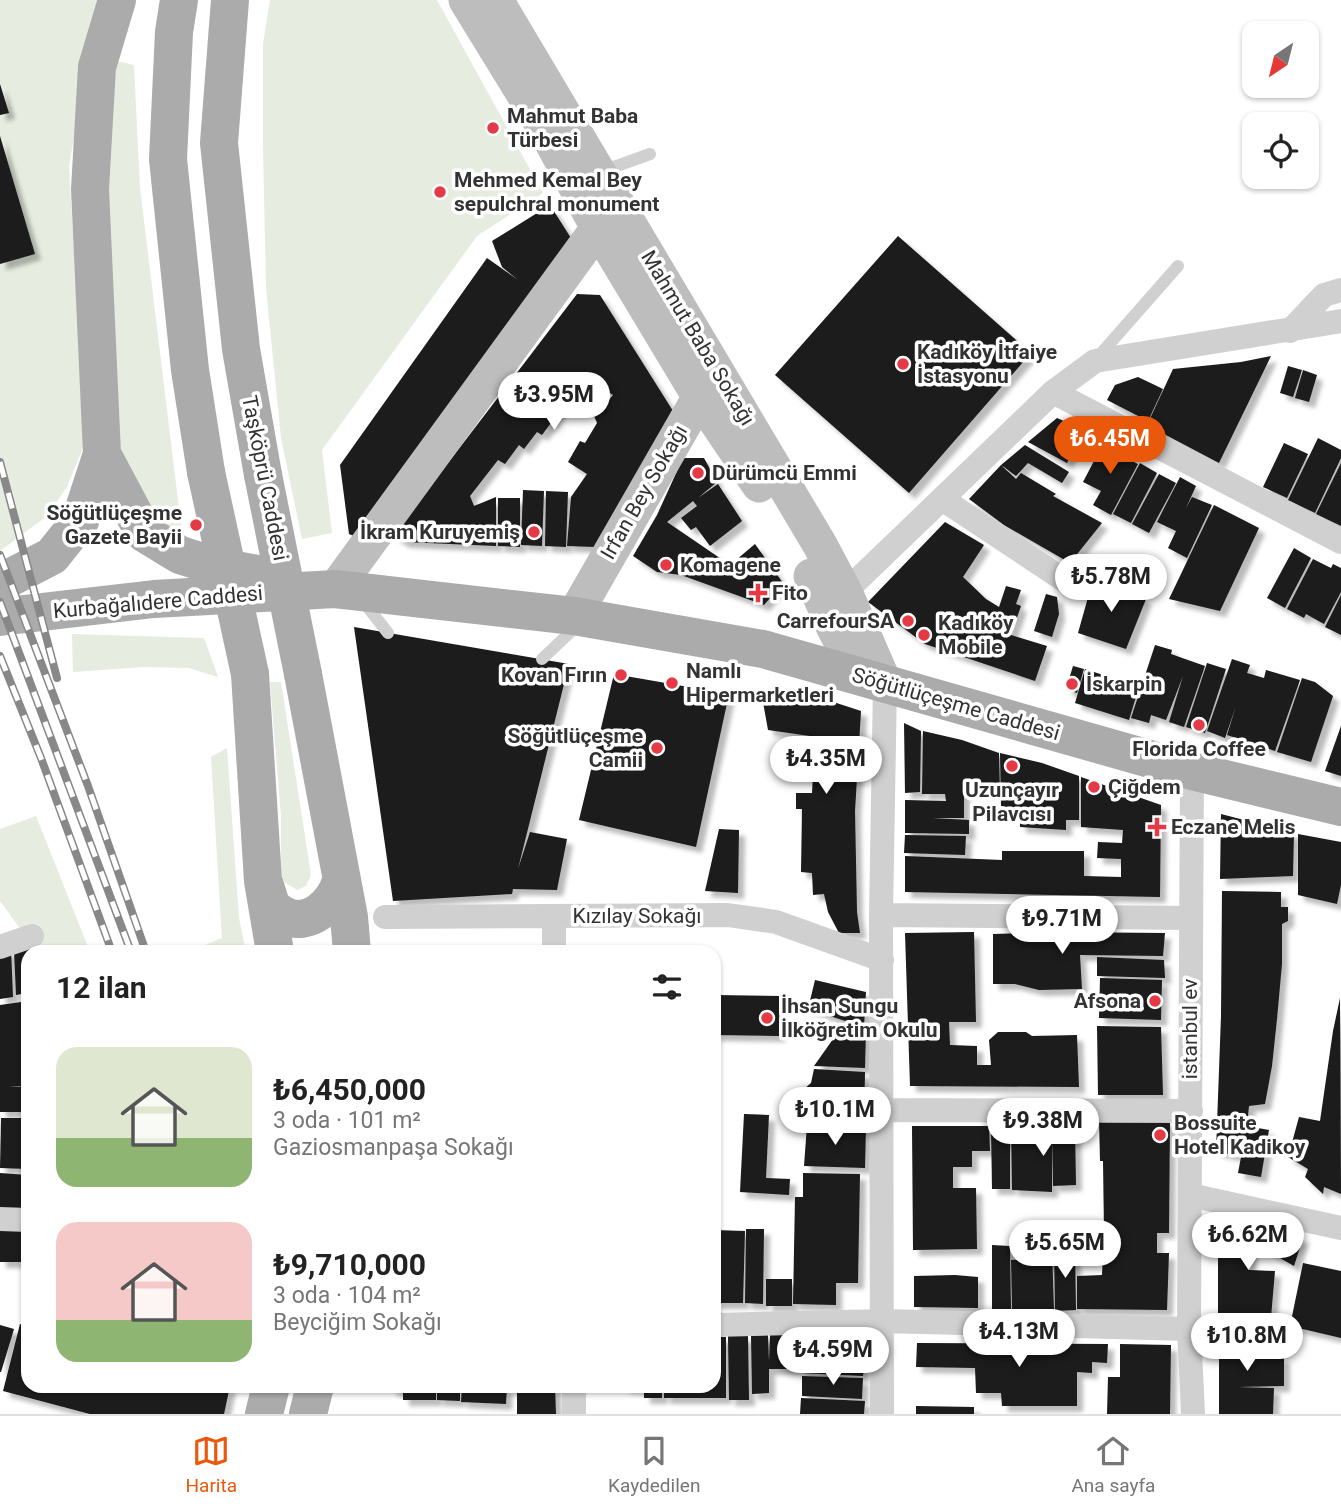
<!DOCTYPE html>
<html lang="tr">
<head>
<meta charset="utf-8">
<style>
	:root { --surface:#fff; --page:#f6f6f6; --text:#222; --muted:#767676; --line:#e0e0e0; --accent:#ea580c }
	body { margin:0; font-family:Roboto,sans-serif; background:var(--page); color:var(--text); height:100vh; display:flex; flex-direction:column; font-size:26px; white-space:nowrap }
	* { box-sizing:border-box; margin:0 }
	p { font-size:23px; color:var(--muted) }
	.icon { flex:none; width:38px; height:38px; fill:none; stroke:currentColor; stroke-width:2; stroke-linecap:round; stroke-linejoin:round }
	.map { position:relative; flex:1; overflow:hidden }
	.drawer { position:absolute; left:21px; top:945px; width:700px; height:448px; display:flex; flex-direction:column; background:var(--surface); border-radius:21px; box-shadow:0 2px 5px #0004 }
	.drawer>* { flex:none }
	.needle { width:46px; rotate:215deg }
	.tools { position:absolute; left:1242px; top:21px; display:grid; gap:14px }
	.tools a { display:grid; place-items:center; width:77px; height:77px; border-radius:14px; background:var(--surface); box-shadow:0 2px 5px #0004; font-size:35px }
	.price { position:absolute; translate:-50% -60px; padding:0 16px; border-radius:24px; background:#fff; color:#222; font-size:23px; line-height:46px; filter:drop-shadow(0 2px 4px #0008) }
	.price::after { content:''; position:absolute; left:50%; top:42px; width:21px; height:16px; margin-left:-10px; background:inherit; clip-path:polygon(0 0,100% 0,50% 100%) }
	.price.selected { background:var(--accent); color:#fff }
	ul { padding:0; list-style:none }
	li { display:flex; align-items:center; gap:21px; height:175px; padding:0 35px }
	li span { display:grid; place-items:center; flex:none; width:196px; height:140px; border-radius:21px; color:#555 }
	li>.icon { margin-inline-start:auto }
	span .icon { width:84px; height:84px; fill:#fffc; stroke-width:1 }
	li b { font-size:30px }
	h2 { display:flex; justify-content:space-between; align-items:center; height:84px; padding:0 35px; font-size:30px }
	.tabs { display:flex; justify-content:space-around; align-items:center; height:98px; border-top:2px solid var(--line); background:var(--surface); font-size:19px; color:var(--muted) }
	.tabs a { display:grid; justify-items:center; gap:4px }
	.tabs .selected { color:var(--accent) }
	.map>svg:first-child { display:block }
	.green { fill:#e6ecdf }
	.building { fill:#1a1a1a; filter:url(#shadow) }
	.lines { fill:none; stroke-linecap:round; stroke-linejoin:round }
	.lane { stroke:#d0d0d0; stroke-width:12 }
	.street { stroke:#d0d0d0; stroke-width:24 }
	.secondary { stroke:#bdbdbd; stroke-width:35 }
	.primary { stroke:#ababab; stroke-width:38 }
	.rail-casing { stroke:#888; stroke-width:8 }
	.rail { stroke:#fff; stroke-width:5; stroke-dasharray:16; stroke-linecap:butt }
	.primary-bridge { stroke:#ababab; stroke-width:38 }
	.poi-dot { fill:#e63946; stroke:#fff; stroke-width:2.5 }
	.labels { text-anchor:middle; stroke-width:7; stroke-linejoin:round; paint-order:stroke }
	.poi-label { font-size:21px; font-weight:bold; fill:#333; stroke:#fff; text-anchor:start }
	.street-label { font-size:21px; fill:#333; stroke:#fff }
</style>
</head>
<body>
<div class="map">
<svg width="1341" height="1414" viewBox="0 0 1341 1414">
	<defs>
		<filter id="shadow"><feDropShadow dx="6" dy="6" stdDeviation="2" flood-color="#0004"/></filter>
	</defs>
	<rect width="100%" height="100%" fill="#fff"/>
	<path class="green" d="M0,0H98L69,166L85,443L67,487L47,516L0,551Z
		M270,0H437L543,193L477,236L322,450L332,533L302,539L281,438L266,288L263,146V44Z
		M117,61L134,65L140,188L182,533C131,513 126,475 115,427L106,125Z
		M72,634L204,638L218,677L189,668L144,667L73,672Z
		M270,682H281L311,875L306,886L297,890L284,882L281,872V816Z
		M227,748L239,918L246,952H202L200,947L222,938L211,757Z
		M36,816L90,952H37L0,901V829Z"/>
	<path class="building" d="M0,84L9,113L0,115Z
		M0,136L35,254L0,264Z
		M550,205L576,246L356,537L349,534L340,465L487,258L518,280L502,267L492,241Z
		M898,236L1031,353L909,493L775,375Z
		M577,294L600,295L673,411L595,547L567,546L571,497L587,474L568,462L580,441L585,443L597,423L589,404L595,392L608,401L613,395L598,385L592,389L573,372L578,386L542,435L537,432L524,449L519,445L505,464L498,460L470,496L474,506L496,497V546L404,542L393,535Z
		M1271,356L1219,463L1147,425L1173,369L1241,362Z
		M1288,366L1302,370L1293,397L1280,393Z
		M1303,370L1317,375L1309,402L1295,398Z
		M1138,377L1163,389L1148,421L1107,400L1115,385Z
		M1057,418L1082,429L1067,463L1028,442Z
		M1106,438L1123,447L1120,455L1138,464L1111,515L1093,505L1101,491L1083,482Z
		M1318,438L1341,450V458L1315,513L1288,500Z
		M1284,443L1308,454L1287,498L1263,487Z
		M1025,445L1069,472L1062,483L1028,463L1016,476L1001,465Z
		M683,458H704L717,482L698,498L718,484L742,521L710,546L696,527L691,530L681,518L697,506L693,501L667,522L730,565L755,544L783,583L764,605L681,575L657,572L633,556L657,515Z
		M1140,463L1157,473L1131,523L1113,514Z
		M1341,463V526L1316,514Z
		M1001,465L1016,479L1021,473L1056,494L1053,496L1102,523L1070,563L1004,525L969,499Z
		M1159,474L1176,483L1149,533L1132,524Z
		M1180,477L1196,486L1186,508L1192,497L1212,505L1187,558L1168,548L1176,531L1157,522Z
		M523,490L544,491L542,546L521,545Z
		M546,491L568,492L566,547L545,546Z
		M498,498H520V547L498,546Z
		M1214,505L1259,528L1220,611L1169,599Z
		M945,522L984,545L963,577L986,599L999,607L1006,586L1021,590L1016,604L1021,606L1011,635L1047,646L1035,681L925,644L868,602Z
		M1294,548L1311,558L1285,608L1267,598Z
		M1313,559L1331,568L1333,564L1341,568V592L1324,624L1306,614L1304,618L1287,609Z
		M1094,576L1146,599L1126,649L1078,633Z
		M1046,594L1057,597L1059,614L1052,637L1034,631Z
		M1341,595V635L1325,627Z
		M354,627L569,664L518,869L530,832L567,839L557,890L513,889L512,894L393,901Z
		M1155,645L1172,650L1171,654L1205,666L1184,727L1169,722L1183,676L1166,720L1151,715L1149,723L1131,718Z
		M1232,659L1250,665L1247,673L1264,678L1266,670L1300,680L1275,751L1227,735L1236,706L1225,738L1207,731Z
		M1207,663L1226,669L1205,733L1186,727Z
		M1073,666L1084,669L1077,693L1066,689Z
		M1085,669L1139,687L1129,720L1075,703Z
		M614,674L729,694L696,847L579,820Z
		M1302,678L1315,682L1333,696L1311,762L1277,752Z
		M761,691L809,694L861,711L855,811L857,912L860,933H839L828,912L824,894L813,895L812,873L801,872L802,809H796V793H812L813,774H808L807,739L838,740L768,730Z
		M904,723L921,731L920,792L905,793Z
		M1341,726V776L1325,771Z
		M923,731L962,740L999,753L1000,793L964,791V818H932L969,820V834L905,833V800L946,801L945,794H922Z
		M1000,753L1042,763L1079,776V820H1066V830L1020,827V809L1001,806Z
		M1081,777L1161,805L1160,897L905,892V856L1002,860V851H1084V876L1121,877V859L1097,858L1098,842L1122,843L1123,830L1081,827Z
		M1221,814L1294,833L1293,876L1220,879Z
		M719,829L739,830L738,893L705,891Z
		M1298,834L1341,842V885L1337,904L1298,895Z
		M905,835L966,836L965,855L904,853Z
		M1222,891L1281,892V907H1288V921L1282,924V964L1277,1019L1272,1066L1265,1104L1249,1106L1247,1126L1269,1130L1261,1177L1238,1173L1241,1157L1216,1151L1221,1016Z
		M974,932L976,1022H949L950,1045L977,1046V1065H991L989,1040L998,1032H1026L1032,1036L1077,1035L1079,1087L910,1086L905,933Z
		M1056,932L1165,933L1163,956L1080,955L1082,989L1039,990L1015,984H993V934Z
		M33,948L34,952H28V993L16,995L14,951Z
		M11,949L13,997L0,999V951Z
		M527,949L528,952H488V950Z
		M1097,957L1164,960L1165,978L1097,976Z
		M1100,978L1162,980L1161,1020L1099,1018Z
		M815,980L866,992L864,1027L808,1009Z
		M714,995L779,996V1036L714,1035Z
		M1340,998L1341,1194L1324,1187L1323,1194L1305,1177L1308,1169L1288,1157L1299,1117L1320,1121L1333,1031Z
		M28,1001V1086L8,1087H28V1112H0V1005Z
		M843,1025L866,1031L865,1068L814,1066Z
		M1097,1026L1161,1027L1163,1095H1098Z
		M814,1069L865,1072L864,1125L806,1124L804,1089L811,1083Z
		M744,1114L769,1115L766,1178L790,1179L789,1195L740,1192Z
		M1,1118H28V1169L0,1168Z
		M1099,1120H1170L1169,1233H1157V1253H1169L1167,1310L1077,1309V1276L1102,1275L1103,1251L1096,1252V1232H1104L1103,1161H1100Z
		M807,1125L866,1127L865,1168L804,1166Z
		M912,1126H989L990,1151H972V1167H953V1188H976L977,1249L913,1250Z
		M1011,1126L1075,1127L1076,1185L1053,1186L1052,1132V1192L1012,1190Z
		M991,1127H1010V1189H992Z
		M0,1173L28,1175V1211L0,1208Z
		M803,1173L860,1174L858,1283H836V1305L793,1304L795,1197H803Z
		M1218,1215L1256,1221L1303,1238L1294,1266L1266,1250L1269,1242L1254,1231L1249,1270L1275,1271L1270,1329L1218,1327Z
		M0,1226L28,1228V1262H0Z
		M746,1229H764L763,1304L745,1303Z
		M714,1230L745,1231L743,1303H714Z
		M992,1245L1010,1246L1011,1309H992Z
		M1032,1249H1052L1054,1310L1012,1309L1011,1260L1032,1259Z
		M1054,1249H1075L1076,1310L1055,1311Z
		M1303,1263L1341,1271V1338L1290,1326Z
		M955,1275L978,1277V1308L914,1307V1276Z
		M766,1279H792V1306H766Z
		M20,1324L28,1326V1386H230L224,1414H90L3,1391Z
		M0,1325L14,1329L1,1372H0Z
		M1219,1329L1267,1331V1357H1284V1386L1237,1387L1274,1388L1273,1414H1219Z
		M836,1332L865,1356L863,1376L802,1373L800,1369H769V1393L752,1394L751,1335H768L769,1362L770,1334Z
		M728,1336H748L749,1400H729Z
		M714,1337H726V1398H664V1386H714Z
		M917,1343L1108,1344L1107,1363L1092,1362V1373L1077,1372V1406H1002L1001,1393H976L975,1368L916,1367Z
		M1120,1344L1171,1345L1170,1414H1107L1108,1377H1120Z
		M802,1376L863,1378L862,1399L802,1396Z
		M390,1386H436V1400H403V1391L391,1390Z
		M437,1386H460V1401L437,1400Z
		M462,1386H507L506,1404L461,1402Z
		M510,1386H555L556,1414H517V1389H509Z
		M624,1386H662V1398H644V1389L624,1388Z
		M801,1398L865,1401L864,1414H800Z
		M916,1406L974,1407V1414H916Z"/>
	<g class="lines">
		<path class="lane" d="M600,172L650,154
			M1097,358L1178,266
			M362,600L388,633
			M542,659L580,623"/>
		<path class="street" d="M1290,331L1324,295L1341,290
			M1053,392L1341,542
			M942,499L1064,580
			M845,592L1053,392L1095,361L1341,321
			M1192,771L1189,1329L1193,1414
			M881,915L1190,918
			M554,916V952
			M385,917L728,915L776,922L882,960
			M0,947L32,936
			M882,1110L1191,1111
			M1190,1195L1341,1228
			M0,1219L28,1220
			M714,1325L884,1321L1189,1329
			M574,1386V1414
			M882,1414L881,915L885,684"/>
		<path class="secondary" d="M466,0L542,124L598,228L699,396L759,485
			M496,0L820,545L845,592L885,684
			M811,576L833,626L856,671
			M335,589L598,228
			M574,616L710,379"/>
		<path class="primary" d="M179,0L174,32L168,159L190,370L206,472
			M230,0L219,143L241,349L263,475
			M102,454L144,533L180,555L215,566L257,574
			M0,583L52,556L80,521L102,454L90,189L97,67L117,0
			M0,617L154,599L335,589L574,616L763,649L1192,771L1341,807
			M250,674L263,881L275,952
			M303,674L349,917L352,952
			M264,883C267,890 269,903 274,909C274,909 282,914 283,915C309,929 334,904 341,881
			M264,1414L271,1386
			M308,1414L315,1386"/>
		<g class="rail-casing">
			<path id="rail" d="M0,462L57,678
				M0,555L88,786L146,952
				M0,602L131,952
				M0,656L41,758L112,952"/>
		</g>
		<use href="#rail" class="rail"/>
		<path class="primary-bridge" d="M206,472L250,674
			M263,475L303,674"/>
	</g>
	<g class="poi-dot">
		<circle cx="493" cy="128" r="7"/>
		<circle cx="440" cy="192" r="7"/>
		<circle cx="903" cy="364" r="7"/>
		<circle cx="698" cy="473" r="7"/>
		<circle cx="196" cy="525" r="7"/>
		<circle cx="534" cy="532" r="7"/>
		<circle cx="666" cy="565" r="7"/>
		<path d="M754.5 582.5h7v7h7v7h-7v7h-7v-7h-7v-7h7z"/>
		<circle cx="908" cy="621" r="7"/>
		<circle cx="924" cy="635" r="7"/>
		<circle cx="621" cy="675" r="7"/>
		<circle cx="672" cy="683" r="7"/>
		<circle cx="1072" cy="684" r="7"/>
		<circle cx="1199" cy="725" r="7"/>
		<circle cx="657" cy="748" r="7"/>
		<circle cx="1012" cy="766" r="7"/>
		<circle cx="1094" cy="787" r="7"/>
		<path d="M1153.5 816.5h7v7h7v7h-7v7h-7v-7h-7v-7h7z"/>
		<circle cx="1155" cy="1001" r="7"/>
		<circle cx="767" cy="1018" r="7"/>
		<circle cx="1160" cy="1135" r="7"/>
	</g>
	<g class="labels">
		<g class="poi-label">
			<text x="507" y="123">Mahmut Baba<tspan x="507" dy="24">Türbesi</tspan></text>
			<text x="454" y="187">Mehmed Kemal Bey<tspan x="454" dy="24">sepulchral monument</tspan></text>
			<text x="917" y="359">Kadıköy İtfaiye<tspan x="917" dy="24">İstasyonu</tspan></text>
			<text x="712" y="480">Dürümcü Emmi</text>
			<text x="182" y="520" text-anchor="end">Söğütlüçeşme<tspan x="182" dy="24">Gazete Bayii</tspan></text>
			<text x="520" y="539" text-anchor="end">İkram Kuruyemiş</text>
			<text x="680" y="572">Komagene</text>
			<text x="772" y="600">Fito</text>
			<text x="894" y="628" text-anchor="end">CarrefourSA</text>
			<text x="938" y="630">Kadıköy<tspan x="938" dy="24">Mobile</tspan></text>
			<text x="686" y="678">Namlı<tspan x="686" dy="24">Hipermarketleri</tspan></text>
			<text x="607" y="682" text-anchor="end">Kovan Fırın</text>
			<text x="1086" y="691">İskarpin</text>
			<text x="643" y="743" text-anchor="end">Söğütlüçeşme<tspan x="643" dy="24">Camii</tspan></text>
			<text x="1199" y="756" text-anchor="middle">Florida Coffee</text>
			<text x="1108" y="794">Çiğdem</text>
			<text x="1012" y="797" text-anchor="middle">Uzunçayır<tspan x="1012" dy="24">Pilavcısı</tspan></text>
			<text x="1171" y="834">Eczane Melis</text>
			<text x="1141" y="1008" text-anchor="end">Afsona</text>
			<text x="781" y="1013">İhsan Sungu<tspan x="781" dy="24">İlköğretim Okulu</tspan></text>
			<text x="1174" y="1130">Bossuite<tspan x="1174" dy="24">Hotel Kadikoy</tspan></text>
		</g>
		<g class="street-label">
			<text transform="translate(698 338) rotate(59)" y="7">Mahmut Baba Sokağı</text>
			<text transform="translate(265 478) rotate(79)" y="7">Taşköprü Caddesi</text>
			<text transform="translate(644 492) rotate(-60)" y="7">Irfan Bey Sokağı</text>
			<text transform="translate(158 602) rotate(-5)" y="7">Kurbağalıdere Caddesi</text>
			<text transform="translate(956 704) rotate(16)" y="7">Söğütlüçeşme Caddesi</text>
			<text x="637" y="923">Kızılay Sokağı</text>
			<text transform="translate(1190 1029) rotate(-90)" y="7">istanbul ev</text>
		</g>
	</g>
</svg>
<div class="tools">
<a><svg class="needle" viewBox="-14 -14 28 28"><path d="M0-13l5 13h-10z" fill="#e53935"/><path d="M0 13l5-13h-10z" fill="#767676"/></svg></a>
<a><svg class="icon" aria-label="locate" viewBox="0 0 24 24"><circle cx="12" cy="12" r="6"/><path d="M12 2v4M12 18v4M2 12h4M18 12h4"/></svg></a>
</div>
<b class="price" style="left:554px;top:432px">₺3.95M</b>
<b class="price selected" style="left:1110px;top:476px">₺6.45M</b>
<b class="price" style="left:1111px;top:614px">₺5.78M</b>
<b class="price" style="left:826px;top:796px">₺4.35M</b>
<b class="price" style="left:1062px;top:956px">₺9.71M</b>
<b class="price" style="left:835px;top:1147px">₺10.1M</b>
<b class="price" style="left:1043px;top:1158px">₺9.38M</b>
<b class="price" style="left:1248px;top:1272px">₺6.62M</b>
<b class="price" style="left:1065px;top:1280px">₺5.65M</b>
<b class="price" style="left:1019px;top:1369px">₺4.13M</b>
<b class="price" style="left:1247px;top:1373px">₺10.8M</b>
<b class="price" style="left:833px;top:1387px">₺4.59M</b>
<section class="drawer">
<h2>12 ilan<svg class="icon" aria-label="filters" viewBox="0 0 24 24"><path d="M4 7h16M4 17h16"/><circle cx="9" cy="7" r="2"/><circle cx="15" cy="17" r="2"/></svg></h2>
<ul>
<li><span style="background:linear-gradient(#dfe7d0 65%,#8fb573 0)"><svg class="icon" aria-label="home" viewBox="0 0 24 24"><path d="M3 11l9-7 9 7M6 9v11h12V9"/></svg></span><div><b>₺6,450,000</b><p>3 oda · 101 m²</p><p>Gaziosmanpaşa Sokağı</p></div></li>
<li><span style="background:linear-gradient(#f6c9c9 70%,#8fb573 0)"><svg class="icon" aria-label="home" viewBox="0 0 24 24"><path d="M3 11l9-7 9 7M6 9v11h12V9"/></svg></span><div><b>₺9,710,000</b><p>3 oda · 104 m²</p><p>Beyciğim Sokağı</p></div></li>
</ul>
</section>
</div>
<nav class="tabs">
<a class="selected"><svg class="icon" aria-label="map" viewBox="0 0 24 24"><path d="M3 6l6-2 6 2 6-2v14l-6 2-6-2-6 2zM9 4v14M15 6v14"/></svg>Harita</a>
<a><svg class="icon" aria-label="saved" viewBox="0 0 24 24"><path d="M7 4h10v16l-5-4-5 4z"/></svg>Kaydedilen</a>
<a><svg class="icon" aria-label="home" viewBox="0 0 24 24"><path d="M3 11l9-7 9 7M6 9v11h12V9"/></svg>Ana sayfa</a>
</nav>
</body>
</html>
